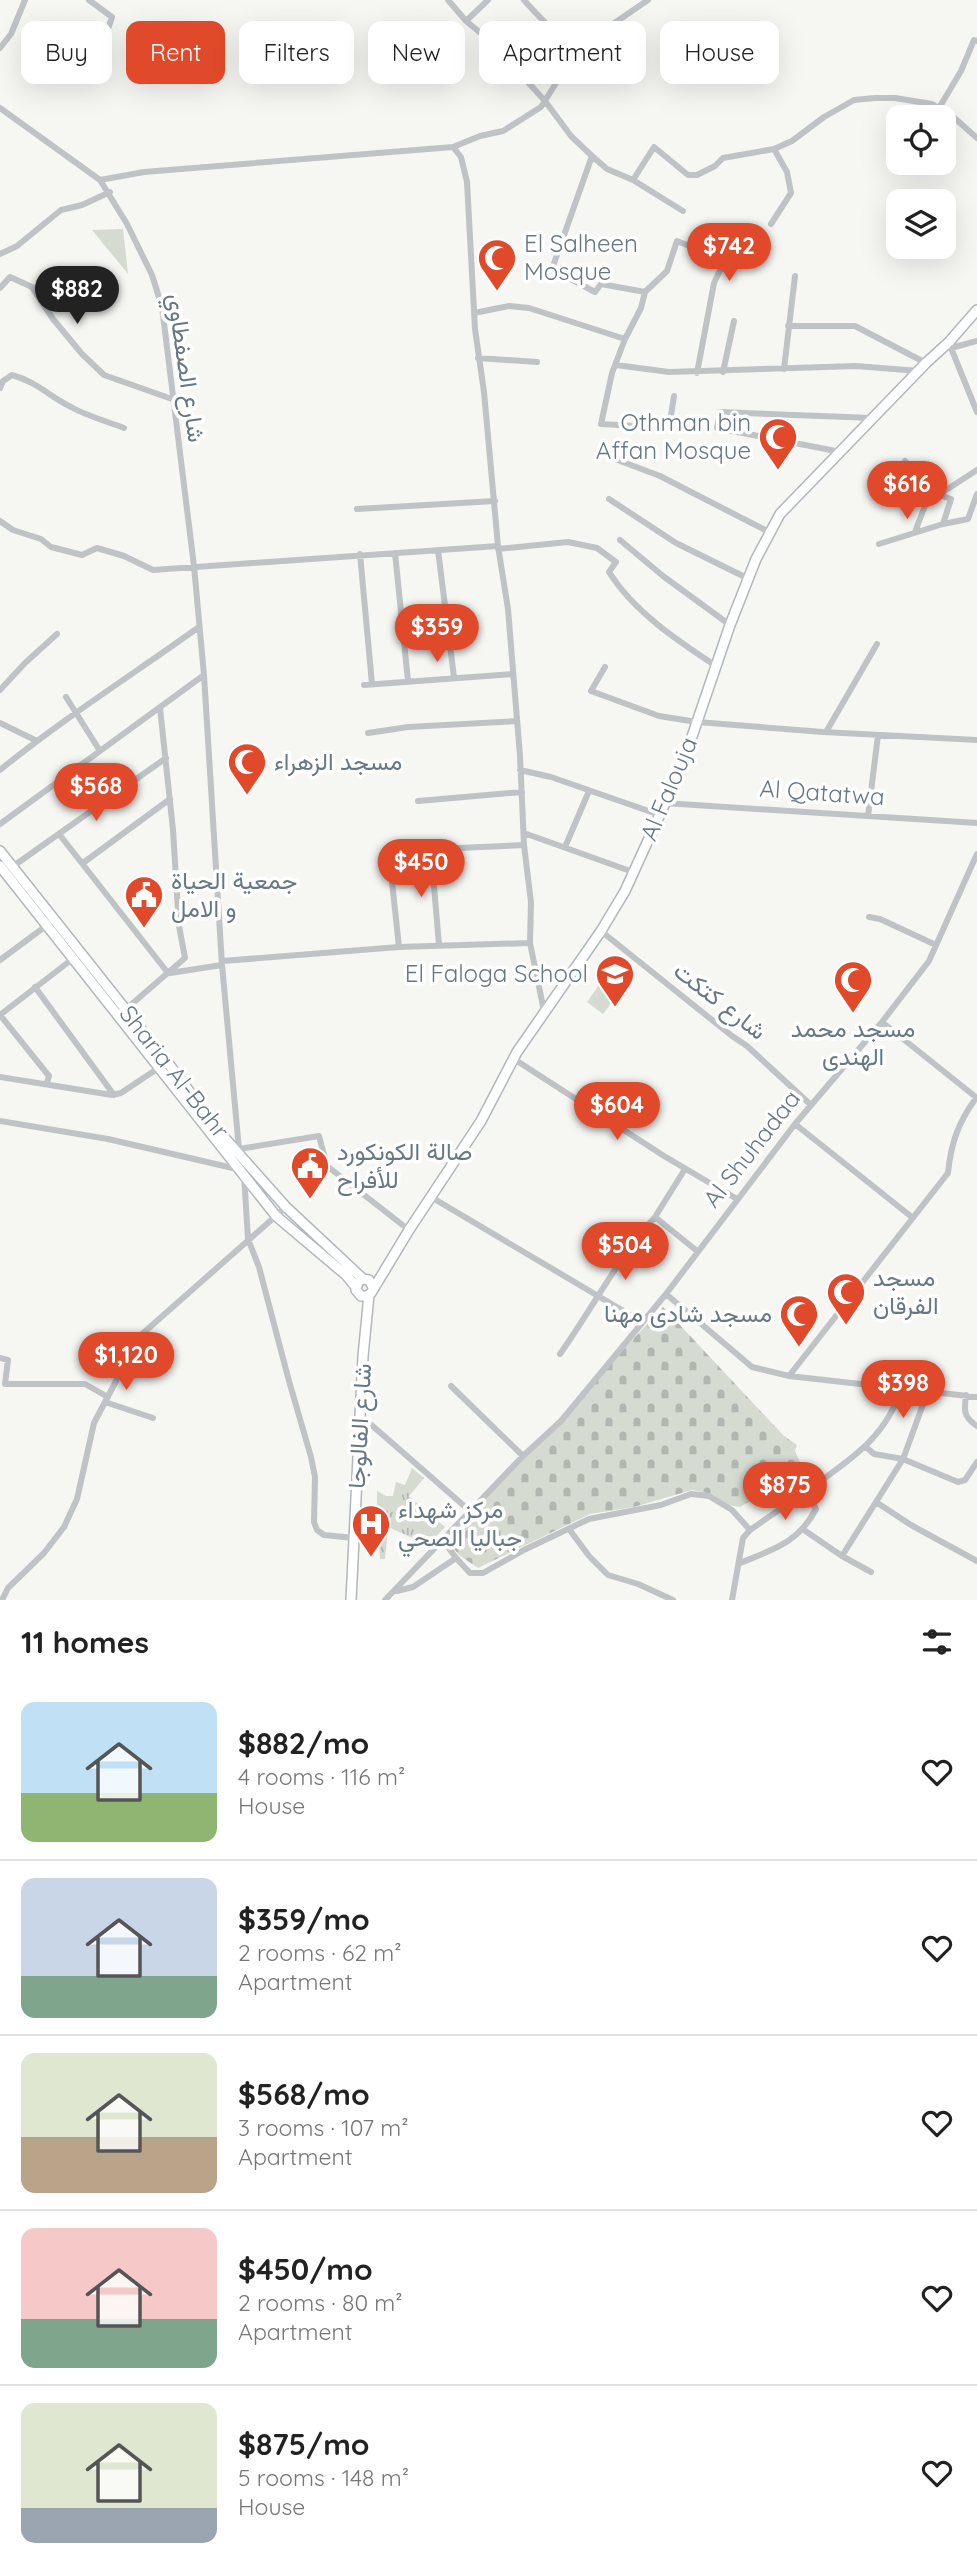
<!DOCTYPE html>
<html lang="en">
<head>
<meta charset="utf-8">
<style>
	:root { --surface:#fff; --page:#f2f2f2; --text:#222; --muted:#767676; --line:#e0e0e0; --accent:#e04929 }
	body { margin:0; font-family:Quicksand,Vazirmatn,sans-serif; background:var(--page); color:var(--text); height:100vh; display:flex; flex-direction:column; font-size:26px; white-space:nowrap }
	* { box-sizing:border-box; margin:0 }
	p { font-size:23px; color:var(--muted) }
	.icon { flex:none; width:38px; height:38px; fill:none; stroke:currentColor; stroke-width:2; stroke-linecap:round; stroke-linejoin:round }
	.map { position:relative; height:1600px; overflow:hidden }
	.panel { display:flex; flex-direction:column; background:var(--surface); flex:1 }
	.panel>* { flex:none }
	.banner { position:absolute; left:21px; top:21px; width:936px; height:63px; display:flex; gap:14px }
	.fabs { position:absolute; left:886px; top:105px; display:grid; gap:14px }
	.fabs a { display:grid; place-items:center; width:70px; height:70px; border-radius:14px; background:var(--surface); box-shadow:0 7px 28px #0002; font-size:35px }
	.price { position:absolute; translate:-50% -60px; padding:0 16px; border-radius:24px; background:var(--accent); color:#fff; font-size:23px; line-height:46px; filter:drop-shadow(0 2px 4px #0008) }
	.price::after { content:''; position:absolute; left:50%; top:42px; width:21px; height:16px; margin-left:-10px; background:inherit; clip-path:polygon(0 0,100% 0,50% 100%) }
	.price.selected { background:#222; color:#fff }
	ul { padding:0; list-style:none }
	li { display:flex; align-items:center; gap:21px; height:175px; padding:0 21px }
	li+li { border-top:2px solid var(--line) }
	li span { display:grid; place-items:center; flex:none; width:196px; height:140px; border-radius:14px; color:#555 }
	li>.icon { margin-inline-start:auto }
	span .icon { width:84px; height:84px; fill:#fffc; stroke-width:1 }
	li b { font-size:30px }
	h2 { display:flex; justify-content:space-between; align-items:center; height:84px; padding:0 21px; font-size:30px }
	.tag { padding:0 24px; border-radius:14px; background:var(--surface); box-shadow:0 7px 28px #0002; font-size:24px; line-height:63px }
	.tag.selected { background:var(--accent); color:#fff }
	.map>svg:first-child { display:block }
	.grass { fill:url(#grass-tufts) }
	.cemetery { fill:url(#cemetery-stones) }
	.green { fill:#d6dbd2 }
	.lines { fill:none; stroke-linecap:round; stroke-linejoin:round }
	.secondary-casing { stroke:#b1b7bb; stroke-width:12 }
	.minor { stroke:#bfc3c6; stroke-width:6 }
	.secondary { stroke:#fff; stroke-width:9 }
	.labels { text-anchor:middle; stroke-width:7; stroke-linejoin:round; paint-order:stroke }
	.poi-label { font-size:24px; fill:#667883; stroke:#fff; text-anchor:start }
	.street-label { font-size:24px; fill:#667883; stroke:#fff }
</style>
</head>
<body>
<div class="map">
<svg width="977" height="1600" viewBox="0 0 977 1600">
	<defs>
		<pattern id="grass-tufts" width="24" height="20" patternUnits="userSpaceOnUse" patternTransform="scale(1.75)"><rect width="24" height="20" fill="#d6dbd2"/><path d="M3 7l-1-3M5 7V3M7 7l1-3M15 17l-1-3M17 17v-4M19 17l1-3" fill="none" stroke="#b1b6b0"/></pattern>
		<pattern id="cemetery-stones" width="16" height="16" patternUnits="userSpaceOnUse" patternTransform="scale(1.75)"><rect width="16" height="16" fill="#d6dbd2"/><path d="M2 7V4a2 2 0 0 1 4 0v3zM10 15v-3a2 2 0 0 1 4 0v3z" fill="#b1b6b0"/></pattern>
	</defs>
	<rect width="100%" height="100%" fill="#f6f6f3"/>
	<path class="grass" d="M412,1468L424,1478L409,1496L445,1527L428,1545L388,1527L385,1559H380L378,1529L381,1524H387L388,1519L381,1518V1510L377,1506V1491L386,1496H393L396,1482L405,1485Z"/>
	<path class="cemetery" d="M663,1307L784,1436L797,1445L795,1451L803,1469L740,1507L727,1505L712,1494L692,1490L634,1507L590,1514L478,1568L459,1555L448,1541C518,1461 591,1385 663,1307Z"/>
	<path class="green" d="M123,229L128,274L92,230Z
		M604,978L621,990L603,1014L587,1002Z"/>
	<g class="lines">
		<g class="secondary-casing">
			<path id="secondary" d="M0,851L168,1063L222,1135L286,1207L363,1279
				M0,866L276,1216L346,1275L356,1287
				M373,1287L369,1280L363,1279L358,1282L356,1290L361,1296H367L371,1293L409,1230L481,1121L517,1052L601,931L625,891L682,766L730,625L756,559L780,514L926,363L949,342L977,310
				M351,1600L363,1356L369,1295"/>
		</g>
		<path class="minor" d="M89,0L112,17L101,50
			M448,0L466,21L505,53L514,67L545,101L571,136L592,156L607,169L633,180L654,147L688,175H697L715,166L723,158L774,149L792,141L824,117L854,100L875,98H895L932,104L950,114L977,138
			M524,0C541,19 556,37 581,44
			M466,21L488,0
			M0,48L11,34L25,0
			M0,108L100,180L127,224L152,275L162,307L194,566L204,675L222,965L239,1149L235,1150
			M939,108L961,71L974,40L977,41
			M453,147L480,136L503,131L541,107L578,48L648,0
			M592,156L552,269L595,292L601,284L645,292
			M100,180L144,172L453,147L461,157L467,182L475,329L484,392L498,546L508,609L520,756L524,845L531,902L530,943L544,1011
			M633,180L683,211
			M771,224L791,193L787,172L774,149
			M0,254L17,246L61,210L82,205L110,192
			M0,288L10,277L32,287L53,319L82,354L104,375L172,399
			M474,313L509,306L529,308L625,339
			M788,326H855L926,363
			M950,344L951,348L977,341
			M951,348L977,412
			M478,358L537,362
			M616,365L669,372L856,366L919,371
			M784,369L795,276
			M723,372L734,321
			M0,388L3,381L12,375C37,382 49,396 71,407C87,416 106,421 124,428
			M674,396L669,428L601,424L612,373L625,339L641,308L645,292L667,271L677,241L725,260L714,283L697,373
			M841,452L717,428L720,412L872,418
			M615,459L660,476L769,532
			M905,461L937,494L951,499L943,524L968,519L977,494
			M609,499L676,543L749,579
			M357,509L495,501
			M0,521L13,530L41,539L51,547L82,555L97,548L124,556L153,570L498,546
			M915,532L926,503L977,470
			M620,540L663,576L730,625
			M879,544L943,524
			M498,549L568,542L597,548L616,562L609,572C634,612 678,641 716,666
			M438,550L454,677
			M395,553L408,681
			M360,554L372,684
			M605,667L591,691L659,716L697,722L823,732L977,740
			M364,685L513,674
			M0,690L25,663L57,634
			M66,697L100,751
			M0,723L37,741
			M826,732L877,644
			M368,733L408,727L517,721
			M0,770C64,718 132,675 199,627
			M520,770L551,777L660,815
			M418,801L522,792
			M664,803L977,823
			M868,816L878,735
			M0,824L204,675
			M524,833L633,872
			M59,834L168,973
			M565,847L589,791
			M431,851L439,945
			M83,863L170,799
			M12,867L166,758
			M869,917L880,919L936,945
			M601,931L732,1036L747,1046L811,1105
			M399,947L389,854L392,851L524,845
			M0,960L54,920
			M223,961L399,947L530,943
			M170,973L222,965
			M35,987L114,1095
			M126,1009L185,958L179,926L173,830L160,708
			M882,1022L977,1098
			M514,1059L664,1156L737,1199
			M0,1077L112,1095L121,1093L160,1067
			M47,1083L49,1076L0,1015L75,957
			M0,1121L108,1139L237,1169
			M795,1124L913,1218
			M239,1149L319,1136L327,1166L409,1230
			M244,1175L248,1239L259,1267L289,1381L311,1457L315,1477L314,1522L317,1530L324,1535L354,1538
			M431,1197L642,1322
			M655,1217L685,1169
			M666,1294L752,1367L789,1376L977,1397
			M560,1354C592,1309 618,1258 655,1217L697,1251
			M0,1358L8,1360L5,1384H85L108,1397
			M789,1376L948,1173C951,1143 958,1123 976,1098
			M451,1386L523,1456
			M966,1395C964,1410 963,1417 977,1426
			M105,1402L153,1418
			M360,1415L470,1511
			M866,1447L874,1454L903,1459L958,1482L965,1480L977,1462
			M876,1502L911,1525L977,1561
			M569,1529L589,1556L608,1575L638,1584L673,1600
			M750,1530L805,1492
			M804,1530L842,1556L903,1459L928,1391
			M443,1540L456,1558L470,1573H483L524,1550L589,1519L661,1505L691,1494L709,1496L732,1510L750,1530L743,1538L732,1600
			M842,1556L871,1572
			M740,1563C774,1549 798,1543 816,1509L805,1492C845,1463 888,1438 901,1387
			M397,1591L413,1587L456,1558
			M2,1600L8,1588L44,1553L64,1527L77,1499L94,1423L116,1381L133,1342L286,1207
			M385,1600L523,1456L561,1421L666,1294L795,1124L882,1022L929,961L977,854"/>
		<use href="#secondary" class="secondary"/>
	</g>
	<defs>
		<g id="mosque-pin" transform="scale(2.0125)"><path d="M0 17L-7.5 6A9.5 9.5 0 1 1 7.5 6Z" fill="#e04929" stroke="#fff"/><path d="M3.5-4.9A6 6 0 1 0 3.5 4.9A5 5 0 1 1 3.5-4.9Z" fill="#fff"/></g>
		<g id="civic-pin" transform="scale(2.0125)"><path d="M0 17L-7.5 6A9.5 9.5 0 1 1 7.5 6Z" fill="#e04929" stroke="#fff"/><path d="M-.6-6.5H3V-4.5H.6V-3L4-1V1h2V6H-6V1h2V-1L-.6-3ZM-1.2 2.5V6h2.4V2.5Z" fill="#fff"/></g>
		<g id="school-pin" transform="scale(2.0125)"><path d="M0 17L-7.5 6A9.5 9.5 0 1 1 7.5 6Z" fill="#e04929" stroke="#fff"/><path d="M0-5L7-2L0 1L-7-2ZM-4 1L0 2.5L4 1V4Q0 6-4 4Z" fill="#fff"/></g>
		<g id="hospital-pin" transform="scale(2.0125)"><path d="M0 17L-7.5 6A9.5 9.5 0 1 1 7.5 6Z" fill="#e04929" stroke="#fff"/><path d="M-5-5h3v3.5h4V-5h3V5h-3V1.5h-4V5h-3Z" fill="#fff"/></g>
	</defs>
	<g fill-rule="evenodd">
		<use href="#mosque-pin" x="497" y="258"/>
		<use href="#mosque-pin" x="778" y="437"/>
		<use href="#mosque-pin" x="247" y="762"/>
		<use href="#civic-pin" x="144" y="895"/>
		<use href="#school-pin" x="615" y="974"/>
		<use href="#mosque-pin" x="853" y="980"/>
		<use href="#civic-pin" x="310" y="1166"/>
		<use href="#mosque-pin" x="846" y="1292"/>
		<use href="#mosque-pin" x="799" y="1314"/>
		<use href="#hospital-pin" x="371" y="1524"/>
	</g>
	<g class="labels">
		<g class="poi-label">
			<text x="524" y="252">El Salheen<tspan x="524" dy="28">Mosque</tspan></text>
			<text x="751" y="431" text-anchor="end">Othman bin<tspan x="751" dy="28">Affan Mosque</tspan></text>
			<text x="274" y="770">مسجد الزهراء</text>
			<text x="171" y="889">جمعية الحياة<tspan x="171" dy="28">و الامل</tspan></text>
			<text x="588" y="982" text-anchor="end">El Faloga School</text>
			<text x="853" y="1037" text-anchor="middle">مسجد محمد<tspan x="853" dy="28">الهندى</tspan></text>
			<text x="337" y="1160">صالة الكونكورد<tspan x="337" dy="28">للأفراح</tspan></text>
			<text x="873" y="1286">مسجد<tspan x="873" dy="28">الفرقان</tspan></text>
			<text x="772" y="1322" text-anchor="end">مسجد شادى مهنا</text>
			<text x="398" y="1518">مركز شهداء<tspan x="398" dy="28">جباليا الصحي</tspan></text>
		</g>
		<g class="street-label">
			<text transform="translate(186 368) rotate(82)" y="8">شارع الصفطاوي</text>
			<text transform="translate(669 789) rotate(-67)" y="8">Al Falouja</text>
			<text transform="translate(822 793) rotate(4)" y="8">Al Qatatwa</text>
			<text transform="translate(720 1001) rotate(38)" y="8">شارع كتكت</text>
			<text transform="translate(174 1072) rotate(52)" y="8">Sharia Al-Bahr</text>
			<text transform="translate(752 1149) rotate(-52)" y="8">Al Shuhadaa</text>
			<text transform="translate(360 1426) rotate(-87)" y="8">شارع الفالوجا</text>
		</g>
	</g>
</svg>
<div class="fabs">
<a><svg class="icon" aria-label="locate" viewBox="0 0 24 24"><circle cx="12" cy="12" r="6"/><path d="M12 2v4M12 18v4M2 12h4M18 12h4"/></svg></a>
<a><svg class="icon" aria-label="layers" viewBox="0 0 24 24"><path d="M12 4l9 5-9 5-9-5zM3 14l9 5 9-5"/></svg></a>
</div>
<b class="price" style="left:729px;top:283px">$742</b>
<b class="price selected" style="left:77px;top:326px">$882</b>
<b class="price" style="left:907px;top:521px">$616</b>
<b class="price" style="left:437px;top:664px">$359</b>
<b class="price" style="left:96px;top:823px">$568</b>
<b class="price" style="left:421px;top:899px">$450</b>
<b class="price" style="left:617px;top:1142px">$604</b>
<b class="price" style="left:625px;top:1282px">$504</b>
<b class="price" style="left:126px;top:1392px">$1,120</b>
<b class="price" style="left:903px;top:1420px">$398</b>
<b class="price" style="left:785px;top:1522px">$875</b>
<div class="banner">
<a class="tag">Buy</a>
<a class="tag selected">Rent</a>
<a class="tag">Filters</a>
<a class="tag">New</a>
<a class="tag">Apartment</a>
<a class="tag">House</a>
</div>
</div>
<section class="panel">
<h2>11 homes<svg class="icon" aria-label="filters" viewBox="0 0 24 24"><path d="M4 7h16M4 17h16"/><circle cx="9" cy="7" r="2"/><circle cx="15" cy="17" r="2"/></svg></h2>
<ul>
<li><span style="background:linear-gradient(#bfe0f5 65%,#8fb573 0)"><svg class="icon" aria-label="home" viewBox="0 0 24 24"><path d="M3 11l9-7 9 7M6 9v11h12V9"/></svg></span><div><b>$882/mo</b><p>4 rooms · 116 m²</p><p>House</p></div><svg class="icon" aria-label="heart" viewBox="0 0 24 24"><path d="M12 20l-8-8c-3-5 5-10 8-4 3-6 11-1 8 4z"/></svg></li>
<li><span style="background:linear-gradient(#c9d6e8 70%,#7fa58c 0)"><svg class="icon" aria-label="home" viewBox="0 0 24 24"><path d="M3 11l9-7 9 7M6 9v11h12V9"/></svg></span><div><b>$359/mo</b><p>2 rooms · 62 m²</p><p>Apartment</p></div><svg class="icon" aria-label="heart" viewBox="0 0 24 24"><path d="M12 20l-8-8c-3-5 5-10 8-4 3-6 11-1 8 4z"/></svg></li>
<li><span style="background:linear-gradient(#dfe7d0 60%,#b9a48a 0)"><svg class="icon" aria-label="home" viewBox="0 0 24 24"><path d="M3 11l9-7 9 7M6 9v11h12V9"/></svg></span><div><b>$568/mo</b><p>3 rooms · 107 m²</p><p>Apartment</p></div><svg class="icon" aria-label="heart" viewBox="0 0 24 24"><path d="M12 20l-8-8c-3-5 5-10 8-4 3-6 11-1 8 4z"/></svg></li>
<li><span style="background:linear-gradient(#f6c9c9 65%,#7fa58c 0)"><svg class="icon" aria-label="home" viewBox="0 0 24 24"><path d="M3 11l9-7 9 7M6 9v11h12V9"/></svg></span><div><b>$450/mo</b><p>2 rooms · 80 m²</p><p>Apartment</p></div><svg class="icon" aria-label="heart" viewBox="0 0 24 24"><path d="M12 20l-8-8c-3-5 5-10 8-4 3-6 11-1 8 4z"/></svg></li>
<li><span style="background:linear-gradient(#dfe7d0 75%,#9aa5b1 0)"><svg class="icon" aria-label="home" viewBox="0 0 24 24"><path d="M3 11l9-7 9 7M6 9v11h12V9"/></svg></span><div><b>$875/mo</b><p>5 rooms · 148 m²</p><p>House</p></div><svg class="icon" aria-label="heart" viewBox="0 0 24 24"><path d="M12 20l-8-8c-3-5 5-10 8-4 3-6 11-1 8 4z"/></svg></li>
</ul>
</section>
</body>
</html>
